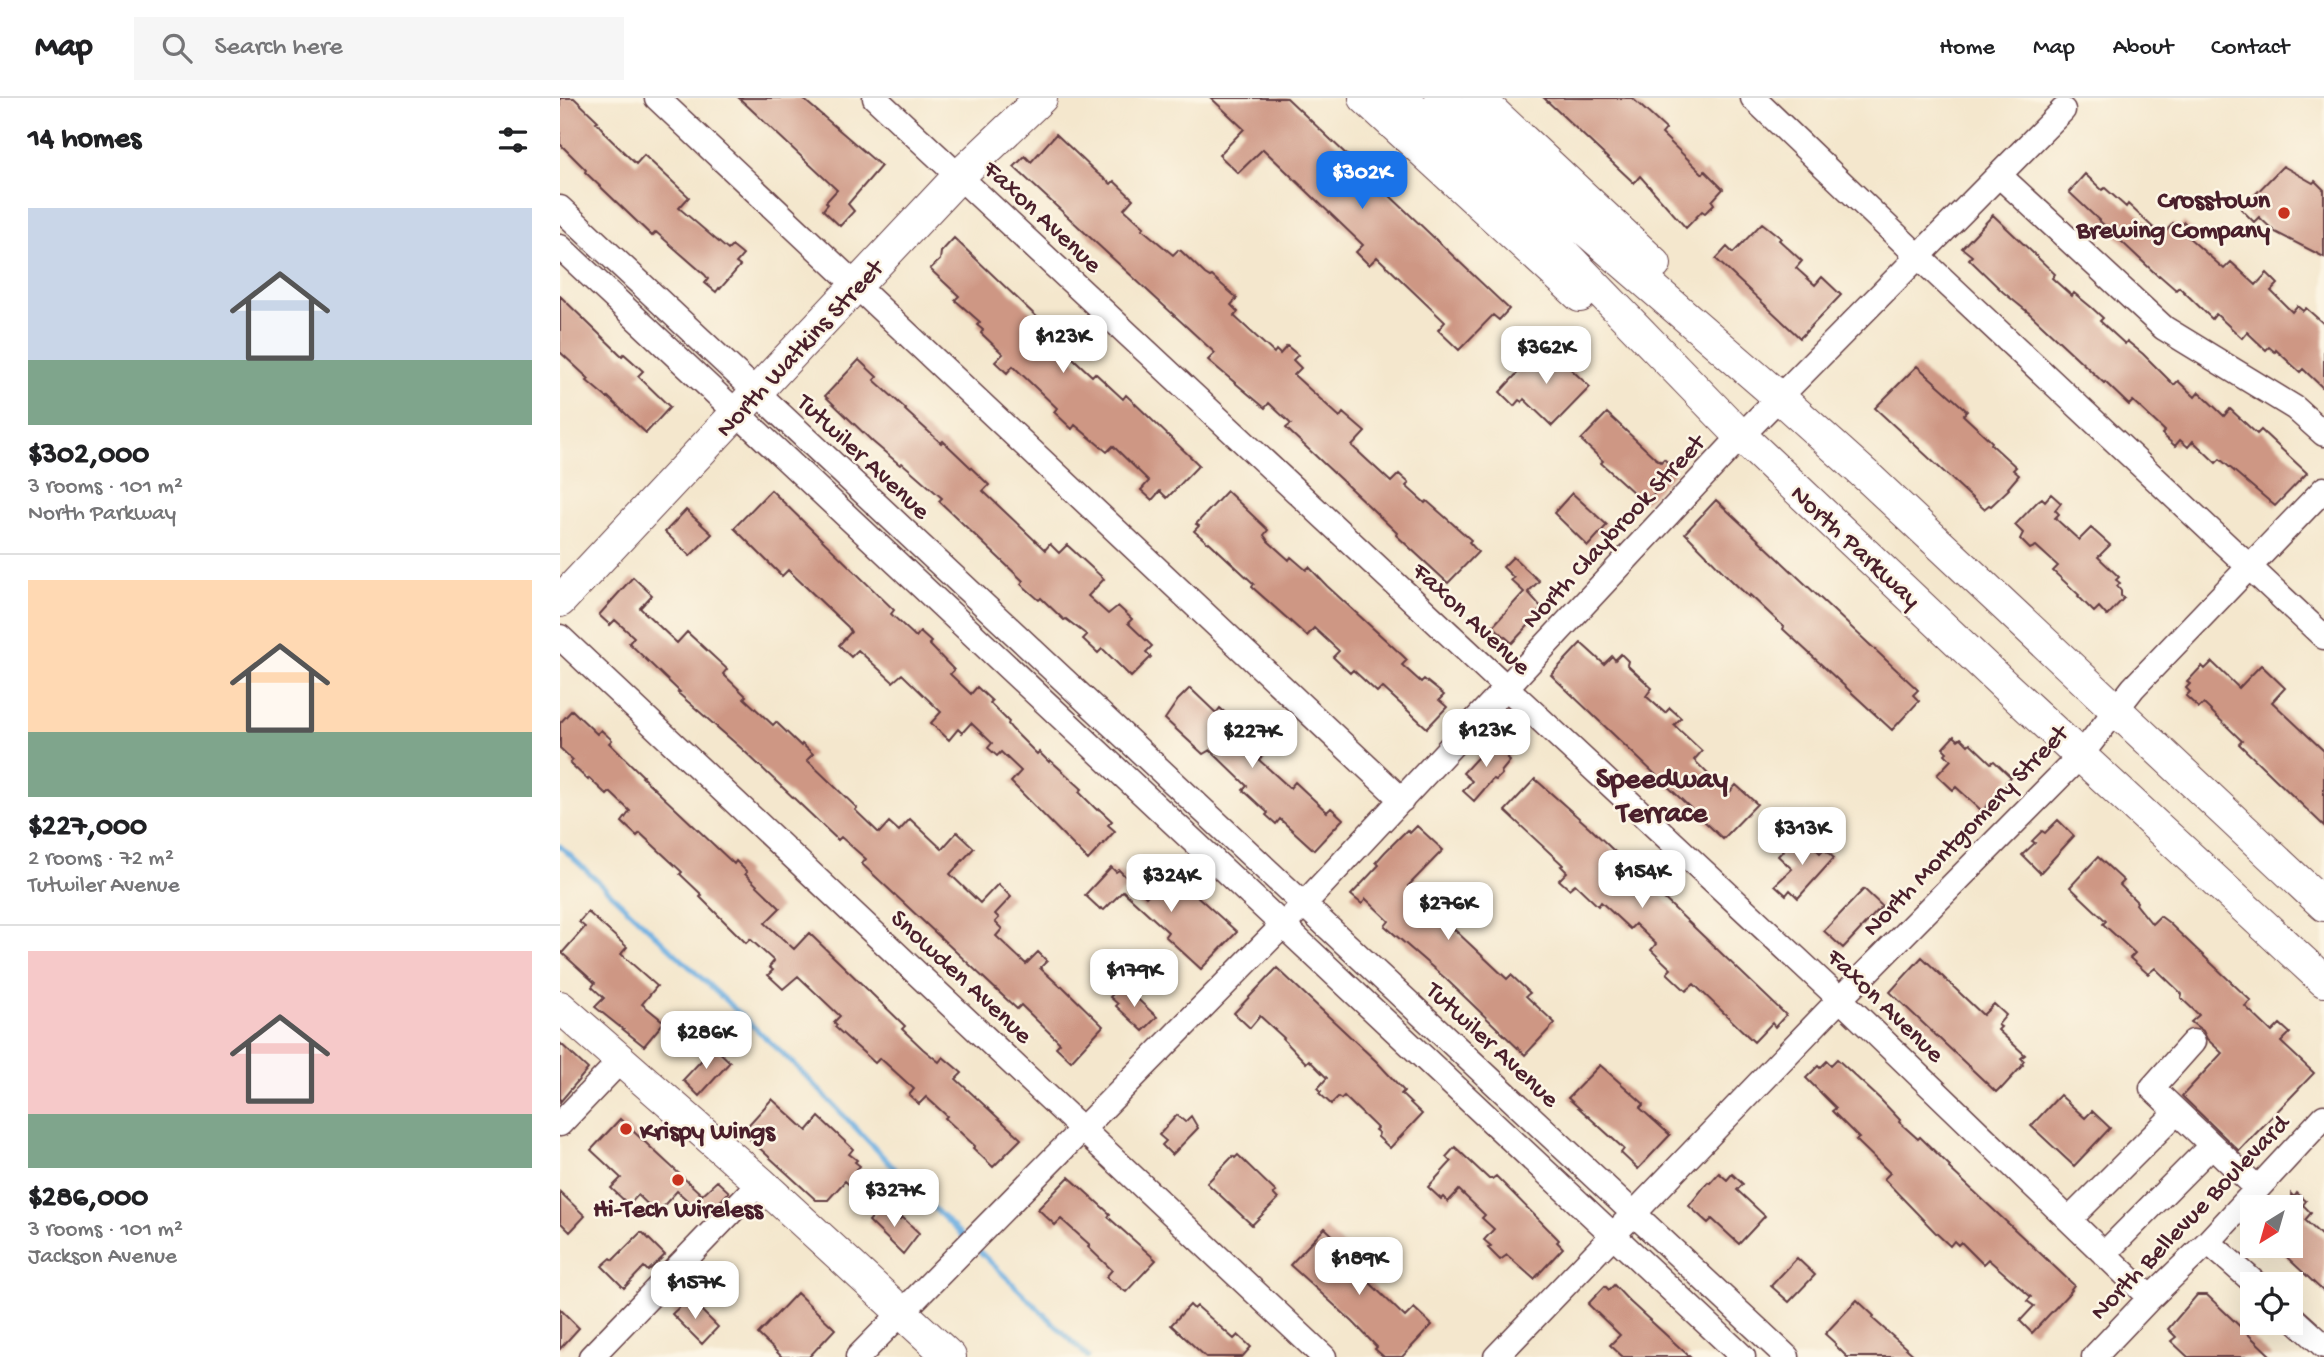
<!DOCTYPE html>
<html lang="en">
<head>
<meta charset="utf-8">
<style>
	:root { --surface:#fff; --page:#f6f6f6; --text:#202124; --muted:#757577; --line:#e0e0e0; --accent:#1a73e8 }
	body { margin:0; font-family:"Gochi Hand",sans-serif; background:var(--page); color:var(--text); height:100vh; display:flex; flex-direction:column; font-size:26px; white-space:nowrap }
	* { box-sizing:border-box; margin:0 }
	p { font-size:23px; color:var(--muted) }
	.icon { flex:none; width:38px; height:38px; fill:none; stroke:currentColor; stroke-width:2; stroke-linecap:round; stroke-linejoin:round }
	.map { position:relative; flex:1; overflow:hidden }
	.details { display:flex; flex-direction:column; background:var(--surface); width:560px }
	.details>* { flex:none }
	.needle { width:46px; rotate:217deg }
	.fabs { position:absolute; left:1680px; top:1097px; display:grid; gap:14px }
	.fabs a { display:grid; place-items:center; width:63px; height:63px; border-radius:0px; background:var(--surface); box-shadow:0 7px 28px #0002; font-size:35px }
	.price { position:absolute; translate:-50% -60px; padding:0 16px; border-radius:14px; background:#fff; color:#222; font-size:23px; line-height:46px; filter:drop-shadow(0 2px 4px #0008) }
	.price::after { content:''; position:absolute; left:50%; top:42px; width:21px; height:16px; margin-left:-10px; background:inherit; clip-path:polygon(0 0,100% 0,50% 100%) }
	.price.on { background:var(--accent); color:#fff }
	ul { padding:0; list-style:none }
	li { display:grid; align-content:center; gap:14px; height:371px; padding:0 28px }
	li+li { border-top:2px solid var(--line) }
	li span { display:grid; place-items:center; height:217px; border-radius:0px; color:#555 }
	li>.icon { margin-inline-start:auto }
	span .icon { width:126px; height:126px; fill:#fffc; stroke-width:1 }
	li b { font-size:30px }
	h2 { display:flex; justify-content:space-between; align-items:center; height:84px; padding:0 28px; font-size:30px }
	header { display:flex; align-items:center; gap:42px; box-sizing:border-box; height:98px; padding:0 35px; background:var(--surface); border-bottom:2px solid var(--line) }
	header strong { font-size:33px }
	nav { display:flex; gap:38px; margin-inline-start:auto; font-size:24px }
	.search { width:490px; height:63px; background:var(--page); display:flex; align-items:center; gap:18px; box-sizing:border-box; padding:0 24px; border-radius:0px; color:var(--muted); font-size:26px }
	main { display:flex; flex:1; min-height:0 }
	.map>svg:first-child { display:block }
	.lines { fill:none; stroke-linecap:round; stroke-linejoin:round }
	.stream { stroke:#6caee1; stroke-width:5 }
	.building { fill:#ce9784 }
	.minor-casing { stroke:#643d43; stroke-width:27 }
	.major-casing { stroke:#643d43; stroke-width:34 }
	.minor { stroke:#fff; stroke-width:24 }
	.major { stroke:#fff; stroke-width:32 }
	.poi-dot { fill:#c8321e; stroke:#fcf5e5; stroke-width:2.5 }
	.labels { text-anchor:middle; stroke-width:5; stroke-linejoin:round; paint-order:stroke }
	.poi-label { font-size:26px; font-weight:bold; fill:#4a1f2b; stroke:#fcf5e5; text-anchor:end }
	.street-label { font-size:26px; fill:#4a1f2b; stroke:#fcf5e5 }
	.quarter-label { font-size:30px; font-weight:bold; fill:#4a1f2b; stroke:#fcf5e5 }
</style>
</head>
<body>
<header>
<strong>Map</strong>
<div class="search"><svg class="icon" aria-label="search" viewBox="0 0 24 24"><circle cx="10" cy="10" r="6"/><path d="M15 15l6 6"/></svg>Search here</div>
<nav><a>Home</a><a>Map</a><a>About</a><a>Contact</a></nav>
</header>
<main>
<section class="details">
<h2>14 homes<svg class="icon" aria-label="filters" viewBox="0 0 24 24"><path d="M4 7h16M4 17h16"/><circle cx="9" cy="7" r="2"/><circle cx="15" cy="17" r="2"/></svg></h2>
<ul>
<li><span style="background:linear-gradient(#c9d6e8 70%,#7fa58c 0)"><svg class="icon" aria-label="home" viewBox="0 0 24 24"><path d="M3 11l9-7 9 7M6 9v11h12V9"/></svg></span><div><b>$302,000</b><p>3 rooms · 101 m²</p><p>North Parkway</p></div></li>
<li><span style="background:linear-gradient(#ffd9b3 70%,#7fa58c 0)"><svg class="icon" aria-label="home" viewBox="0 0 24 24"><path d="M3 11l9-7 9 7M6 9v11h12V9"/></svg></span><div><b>$227,000</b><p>2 rooms · 72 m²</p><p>Tutwiler Avenue</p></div></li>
<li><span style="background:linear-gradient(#f6c9c9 75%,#7fa58c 0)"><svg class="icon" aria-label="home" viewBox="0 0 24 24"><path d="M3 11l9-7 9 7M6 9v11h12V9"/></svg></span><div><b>$286,000</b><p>3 rooms · 101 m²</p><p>Jackson Avenue</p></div></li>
</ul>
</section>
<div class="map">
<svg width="1764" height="1259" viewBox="0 0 1764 1259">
	<rect width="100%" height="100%" fill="#fcf5e5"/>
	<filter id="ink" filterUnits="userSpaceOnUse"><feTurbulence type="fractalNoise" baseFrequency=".0143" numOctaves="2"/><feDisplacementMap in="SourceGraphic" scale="14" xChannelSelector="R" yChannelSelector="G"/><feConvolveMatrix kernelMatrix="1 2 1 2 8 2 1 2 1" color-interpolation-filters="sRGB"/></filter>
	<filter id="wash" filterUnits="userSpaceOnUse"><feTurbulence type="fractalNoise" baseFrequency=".00686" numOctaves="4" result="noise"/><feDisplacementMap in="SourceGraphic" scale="28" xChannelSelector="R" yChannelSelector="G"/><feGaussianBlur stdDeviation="1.57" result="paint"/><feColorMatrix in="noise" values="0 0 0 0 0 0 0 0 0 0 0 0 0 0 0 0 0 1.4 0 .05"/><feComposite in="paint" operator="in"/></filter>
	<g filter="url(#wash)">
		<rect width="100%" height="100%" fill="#f4e7cd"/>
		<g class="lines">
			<path class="stream" d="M0,748L239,971L359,1096L405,1140
				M415,1149L528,1259"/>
		</g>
		<g id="blocks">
			<path class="building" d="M0,0H14L38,23L36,24L45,34L44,35L76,66L84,57L129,99L119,110L168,152L172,148L183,157L176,165L180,168L160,191L159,190L156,194L145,185L148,181L145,177L96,134L92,138L25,74L26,72L0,46Z
				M179,0H242L321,68L288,106L294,113L280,128L263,112L268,106L266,104L277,92Z
				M651,0H727L949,211L939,222L933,217L899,252L878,232L885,224L817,159L809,167L796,154L803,147L703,51L678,75L659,57L684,31Z
				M984,0H1072L1106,31L1102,36L1143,76L1145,73L1163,91L1152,103L1154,106L1145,115L1142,113L1126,130L1080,78L1074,85Z
				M496,36L537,75L551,86L554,83L573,101L564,111L584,129L582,131L613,157L618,152L621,153L645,176L650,179L652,178L677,200L671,207L678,214L674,218L714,255L716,252L720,256L727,248L738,257L733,262L741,270L734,277L780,319L783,315L805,334L792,348L831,384L839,376L849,385L846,388L865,405L867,403L911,442L909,444L918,454L888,485L836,437L837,435L810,409L726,330L731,326L709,305L705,310L648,262L655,255L454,69L465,58L471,64Z
				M1723,68L1753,85L1755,83L1764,92V159L1715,134L1699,119L1694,124L1681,111Z
				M1525,76L1542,92L1545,90L1566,109L1568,106L1602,138L1613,125L1618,130L1624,124L1633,133L1628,139L1664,171L1671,164L1696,187L1707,175L1718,186L1711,193L1732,214L1737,208L1743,213L1746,210L1764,226V291L1743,271L1740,274L1716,252L1715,254L1709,249L1706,252L1687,234L1682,240L1656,216L1652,221L1619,189L1616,192L1599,177L1598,178L1509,94Z
				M1433,117L1495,176L1492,180L1512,198L1514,195L1531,209L1543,220L1540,223L1565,246L1567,243L1583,256L1614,287L1618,283L1635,299L1639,294L1664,318L1670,311L1697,336L1701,332L1747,375L1715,408L1660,361L1656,365L1633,343L1628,349L1620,342L1615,348L1602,336L1605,333L1573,303L1569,307L1545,284L1544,285L1469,215L1443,194L1409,161L1412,158L1402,150Z
				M1202,125L1221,140L1219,142L1242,163L1236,170L1255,187L1262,179L1281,197L1240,240L1156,161L1167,149L1173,155Z
				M394,140L502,243L498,246L532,278L535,275L563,301L566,297L639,367L607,400L600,393L592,402L581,392L589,383L553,348L547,354L515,327L512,331L494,314L497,310L453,268L447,275L435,264L443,256L421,235L423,232L417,227L420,224L395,202L399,198L370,171L380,162L381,154Z
				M0,198L62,258L64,256L83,273L78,278L110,309L86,335L48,299L47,300L27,283L29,281L0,254Z
				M984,246L1030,289L992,328L964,301L962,304L959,302L954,308L940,294Z
				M299,262L317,279L314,282L346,311L345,312L381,345L383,343L429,387L423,393L485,452L490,446L499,455L507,447L544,481L528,498L548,516L558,508L572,521L568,525L592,548L586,554L591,559L571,579L544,552L542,551L538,555L523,541L527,537L506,521L504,522L481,500L479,502L461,486L463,483L379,403L382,400L342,365L340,367L313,344L265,298Z
				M1357,268L1407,313L1403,317L1432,344L1431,346L1456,369L1453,372L1459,377L1448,390L1449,391L1431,408L1429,407L1424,411L1315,310Z
				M1047,315L1095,360L1101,364L1104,361L1116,373L1085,405L1041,365L1043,363L1021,342Z
				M211,392L334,512L331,516L356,539L360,534L371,544L369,546L394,572L390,576L411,596L417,589L432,603L430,605L449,624L448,626L452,631L477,656L479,654L489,664L490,662L522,691L519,694L537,712L539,711L552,723L548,727L555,733L528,762L451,684L461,673L441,654L437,658L428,650L432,645L411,625L402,635L398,631L389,642L371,625L381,614L342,576L333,584L298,552L291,559L279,547L291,534L288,529L228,472L222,478L174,430Z
				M667,393L708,432L704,437L708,443L729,462L731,459L746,472L749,469L767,488L843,558L847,562L842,567L861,584L864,581L884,597L879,602L887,609L867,630L822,589L817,594L793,572L790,575L773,559L779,553L754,530L747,538L692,489L694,486L649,444L648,445L634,433L639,428L636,426Z
				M1012,395L1047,427L1028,448L994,415Z
				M1491,396L1501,405L1495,412L1499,416L1495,420L1519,442L1531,430L1550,447L1538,459L1559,479L1556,482L1560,485L1557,488L1561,493V498L1564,500L1547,518L1539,509L1534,514L1518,498L1519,497L1493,473L1498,468L1476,448L1470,451L1460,441L1463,435L1455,427L1478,403L1482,400L1485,403Z
				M1156,402L1358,592L1353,597L1359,603L1332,632L1223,531L1224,529L1190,497L1189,499L1169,480L1125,435Z
				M126,412L152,436L130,458L105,434Z
				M953,459L979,483L968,494L982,510L979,513L980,515L952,545L933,528L964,494L951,482L954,480L943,469Z
				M73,479L92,497L80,510L117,545L127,534L167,571L163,576L186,598L184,600L213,627L216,624L241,648L242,646L253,656L247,662L297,710L295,712L319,735L329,724L339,733L350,721L382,751L397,734L414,750L390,776L420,805L438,786L451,799L435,816L439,820L435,824L442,831L436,838L466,866L478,854L487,863L480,870L501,889L502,888L543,928L511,963L496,949L500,945L461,907L457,911L302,766L306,761L281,739L278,742L181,650L118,595L120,594L69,545L74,539L55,522L50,527L39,517Z
				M1021,545L1044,566L1052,558L1055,562L1061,556L1068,563L1067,567L1092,590L1086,598L1105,615L1110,610L1121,620L1114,627L1142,653L1134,662L1168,696L1176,687L1197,706L1163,741L991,577Z
				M1652,564L1679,590L1701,567L1725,590L1712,604L1764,653V728L1679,646L1682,643L1645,607L1643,606L1639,610L1626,598L1630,594L1626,590L1630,586L1627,584L1642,568L1645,571Z
				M630,590L656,615L660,610L673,622L667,629L670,631L668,633L689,653L693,648L703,657L699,662L730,690L735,684L767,714L771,710L783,721L754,752L720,721L716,726L706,717L708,715L683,692L687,688L650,652L643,656L605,621L618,602Z
				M12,612L37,636L41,632L52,642L49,645L83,678L82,679L174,766L176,763L187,774L185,776L220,810L205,825L234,851L249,835L345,928L342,931L363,951L379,964L383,959L402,975L396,981L461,1041L433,1069L413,1050L415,1048L385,1020L387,1018L366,999L359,1006L349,997L354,991L320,960L315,965L275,929L277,927L274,924L280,918L238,878L223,891L208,877L213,872L209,869L214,863L190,841L186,845L140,799L142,797L120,776L122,774L80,735L77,738L62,724L70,713L50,694L47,697L29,680L28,682L10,665L13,662L0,650V625Z
				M1394,638L1398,642L1401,640L1408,647L1410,645L1431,665L1434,663L1451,679L1446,684L1448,685L1422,713L1396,689L1393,692L1377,677L1391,662L1385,656L1387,654L1383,650Z
				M938,642L952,655L947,660L950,663L941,674L942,676L936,682L933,681L914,703L903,693L912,683L903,675L927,649L929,653Z
				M975,681L1029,729L1226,917L1215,929L1212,925L1194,944L1134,886L1126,893L1107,875L1111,871L1091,852L1096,846L1075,826L1070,831L1041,804L1038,808L1015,786L1009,791L999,782L1007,774L1001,768L1003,767L945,713Z
				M1498,722L1514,738L1480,775L1462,757L1475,745L1472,743L1482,733L1485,735Z
				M857,728L883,752L848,788L947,881L951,877L970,895L966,898L995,925L965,957L886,881L825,828L829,823L806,801L802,806L791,797L819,767L816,764L825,754L847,732L850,735Z
				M1234,741L1248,753L1253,748L1260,755L1264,751L1274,760L1238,800L1230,792L1226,797L1215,787L1232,771L1218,758Z
				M1538,759L1564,783L1560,787L1577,804L1576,806L1592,826L1600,818L1608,824L1691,903L1685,908L1712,934L1720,926L1730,935L1721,944L1754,975L1679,1053L1622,998L1662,955L1647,941L1643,933L1631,924L1639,917L1621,900L1622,896L1595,870L1588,876L1570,860L1575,855L1543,826L1546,823L1510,789Z
				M551,769L556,774L559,772L586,799L606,778L612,784L617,780L677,834L641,871L605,838L608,834L563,793L544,812L541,810L540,811L525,797Z
				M1304,791L1322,808L1283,850L1264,833Z
				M28,814L67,849L61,856L97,888L82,906L104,924L84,948L35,909L44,900L32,889L35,885L2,855L25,829L19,824Z
				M1362,859L1423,917L1434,906L1446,917L1438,927L1441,929L1438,932L1465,957L1461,960L1464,963L1462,966L1463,967L1441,991L1440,990L1436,994L1330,894Z
				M717,870L816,963L844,993L841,996L862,1016L830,1050L818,1039L819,1035L815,1032L817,1030L784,998L781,1001L778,999L771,1006L759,995L761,993L758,990L767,980L749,962L746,965L723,941L724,940L700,918L690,930L674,915Z
				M560,889L568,897L570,894L597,919L583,933L556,908L558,906L550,899Z
				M0,945L28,971L0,1004Z
				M154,949L170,964L139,998L123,982Z
				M1277,961L1320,1001L1340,1022L1339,1024L1358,1041L1360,1039L1390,1068L1389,1070L1514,1187L1511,1191L1512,1192L1472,1235L1460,1223L1474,1208L1467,1203L1471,1199L1428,1161L1423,1166L1401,1144L1398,1147L1394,1143L1390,1148L1375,1134L1324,1081L1330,1075L1296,1042L1299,1040L1272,1013L1276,1010L1246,980L1258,968L1260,970L1267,963L1271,967Z
				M1040,967L1084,1006L1080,1010L1110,1037L1078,1071L1061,1055L1064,1051L1008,1000Z
				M1500,997L1525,1020L1532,1013L1550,1030L1514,1068L1471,1028Z
				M212,1001L247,1033L259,1019L293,1051L289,1056L297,1062L295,1064L300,1068L297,1071L324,1095L312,1107L285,1083L268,1102H256L182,1034Z
				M617,1017L625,1024L631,1018L638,1030L612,1057L602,1047L606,1043L599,1037Z
				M60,1021L142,1097L157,1083L169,1094L146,1119L117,1093L97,1115L78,1097L69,1107L51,1090L61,1080L31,1052Z
				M895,1049L929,1081H932L936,1078L999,1142L997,1144L1003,1150L974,1181L947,1157L940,1162L928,1150L931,1148L924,1142L934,1131L922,1120L925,1117L899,1092L888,1104L883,1099L881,1101L868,1089L891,1064L886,1059Z
				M678,1057L716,1094L713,1096L718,1101L692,1127L647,1085L673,1058L675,1060Z
				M1159,1075L1167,1082L1172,1076L1183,1086L1177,1092L1205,1118L1179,1146L1152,1121L1148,1125L1129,1108L1148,1084L1150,1085Z
				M509,1079L550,1116L548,1119L596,1162L566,1194L546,1179L552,1172L528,1149L530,1147L501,1121L495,1127L478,1111Z
				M0,1094L25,1118L10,1134L0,1124Z
				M1737,1095L1746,1103L1743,1107L1751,1115L1745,1122L1764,1140V1194L1715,1148H1731V1096L1734,1099Z
				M323,1107L339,1122L342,1119L359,1135L343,1156L309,1123Z
				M765,1130L785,1149L782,1152L813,1179L809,1184L845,1219L854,1210L872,1227L842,1259H824L815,1251L817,1249L793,1224L730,1167Z
				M80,1135H83L105,1157L88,1173L84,1169L64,1190L42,1168L51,1160L53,1162Z
				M1237,1160L1255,1177L1229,1204L1211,1188Z
				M1054,1187L1069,1203L1130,1259H1063L1050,1247L1060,1237L1028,1206L1045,1188L1049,1192Z
				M237,1195L275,1231L249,1259H222L198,1236Z
				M1637,1197H1647L1712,1259H1628L1611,1243L1616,1239L1608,1231Z
				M129,1200L158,1229L142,1246L112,1216Z
				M1297,1202L1314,1218L1312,1220L1356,1259H1287L1275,1247L1276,1246L1265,1236Z
				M630,1207L634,1211L637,1208L674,1241L678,1237L691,1249L682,1259H646L611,1227Z
				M0,1211L19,1230L0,1251Z"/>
		</g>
	</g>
	<g filter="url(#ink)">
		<use href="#blocks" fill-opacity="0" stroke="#643d43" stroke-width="2"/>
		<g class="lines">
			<g class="minor-casing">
				<path id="minor" d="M97,0L842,702
					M315,0L1280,901L1590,1200
					M1193,0L1359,159L1764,539
					M1440,78L1604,230L1735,310L1764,336
					M0,110L1227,1259
					M0,149L1183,1259
					M0,539L764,1259
					M1633,944L1592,990L1697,1090
					M0,1026L61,962
					M1509,1122L1617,1014
					M1648,1144L1696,1186
					M1544,1156L1652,1047
					M1731,1218L1764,1248
					M31,1259L200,1084
					M298,1259L742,808L1181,338L1503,12
					M936,1259L1280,901L1521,657L1573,590L1764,391
					M1534,1259L1590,1200L1648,1144L1764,1019"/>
			</g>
			<g class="major-casing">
				<path id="major" d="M805,0L1020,198
					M842,0L984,135L1181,338L1444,587L1764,883
					M880,0L984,96L1220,300L1310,381L1764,807
					M918,0L1095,166
					M0,503L399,78L481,0
					M0,909L200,1084L390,1259"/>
			</g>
			<use href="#minor" class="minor"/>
			<use href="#major" class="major"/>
		</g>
	</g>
	<g class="poi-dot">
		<circle cx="1724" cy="115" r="7"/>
		<circle cx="66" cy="1031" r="7"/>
		<circle cx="118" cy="1082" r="7"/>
	</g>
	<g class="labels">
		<g class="poi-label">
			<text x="1710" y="109">Crosstown<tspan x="1710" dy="30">Brewing Company</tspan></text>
			<text x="80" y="1040" text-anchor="start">Krispy Wings</text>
			<text x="118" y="1118" text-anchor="middle">Hi-Tech Wireless</text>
		</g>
		<g class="street-label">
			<text transform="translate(484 117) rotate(43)" y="9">Faxon Avenue</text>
			<text transform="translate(238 249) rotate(-47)" y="9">North Watkins Street</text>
			<text transform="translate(305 357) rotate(43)" y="9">Tutwiler Avenue</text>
			<text transform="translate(1052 432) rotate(-47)" y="9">North Claybrook Street</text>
			<text transform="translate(1297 447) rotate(43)" y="9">North Parkway</text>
			<text transform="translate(913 519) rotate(43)" y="9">Faxon Avenue</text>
			<text transform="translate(1404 731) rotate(-46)" y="9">North Montgomery Street</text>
			<text transform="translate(403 877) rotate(43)" y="9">Snowden Avenue</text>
			<text transform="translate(1327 906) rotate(44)" y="9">Faxon Avenue</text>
			<text transform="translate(934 945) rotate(43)" y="9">Tutwiler Avenue</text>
			<text transform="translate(1628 1118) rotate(-46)" y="9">North Bellevue Boulevard</text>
		</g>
		<g class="quarter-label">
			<text x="1102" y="689">Speedway<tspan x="1102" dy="34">Terrace</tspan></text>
		</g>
	</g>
</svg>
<div class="fabs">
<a><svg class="needle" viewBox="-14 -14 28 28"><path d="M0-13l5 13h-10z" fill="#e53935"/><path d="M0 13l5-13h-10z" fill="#757577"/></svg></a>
<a><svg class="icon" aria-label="locate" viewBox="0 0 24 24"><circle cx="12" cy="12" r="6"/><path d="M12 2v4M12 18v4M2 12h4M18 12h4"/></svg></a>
</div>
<b class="price on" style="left:802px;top:113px">$302K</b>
<b class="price" style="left:503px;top:277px">$123K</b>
<b class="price" style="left:986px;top:288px">$362K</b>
<b class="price" style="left:926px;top:671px">$123K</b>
<b class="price" style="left:692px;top:672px">$227K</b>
<b class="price" style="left:1242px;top:769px">$313K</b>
<b class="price" style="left:1082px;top:812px">$154K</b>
<b class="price" style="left:611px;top:816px">$324K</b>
<b class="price" style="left:888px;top:844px">$276K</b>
<b class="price" style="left:574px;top:911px">$179K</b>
<b class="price" style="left:146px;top:973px">$286K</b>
<b class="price" style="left:334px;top:1131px">$327K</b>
<b class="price" style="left:799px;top:1199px">$189K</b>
<b class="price" style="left:135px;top:1223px">$157K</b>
</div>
</main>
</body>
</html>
